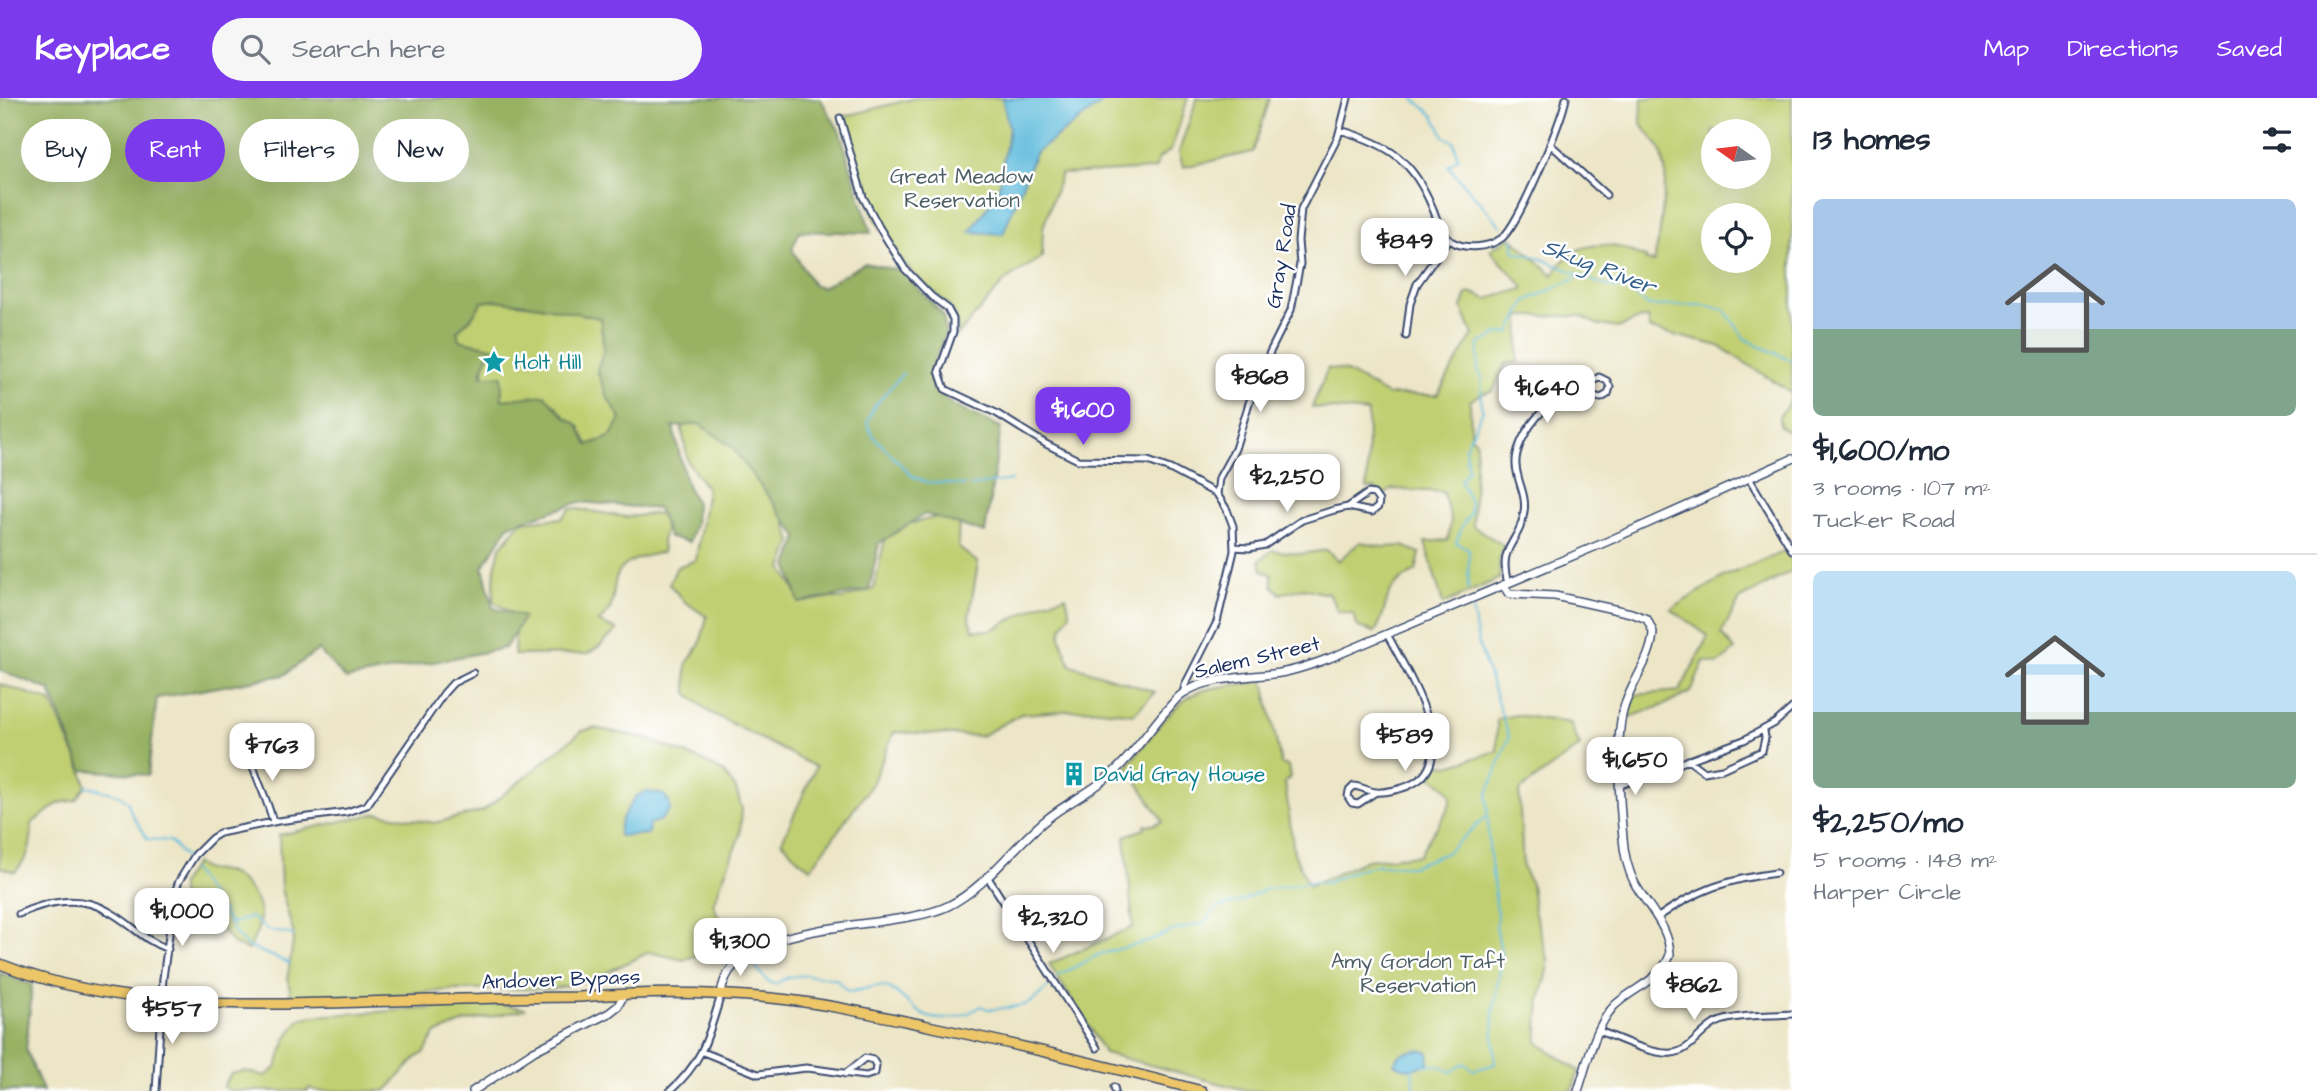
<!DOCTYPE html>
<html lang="en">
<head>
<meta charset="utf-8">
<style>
	:root { --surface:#fff; --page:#f6f6f7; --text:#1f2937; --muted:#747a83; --line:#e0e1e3; --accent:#7c3aed }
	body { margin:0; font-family:"Architects Daughter",sans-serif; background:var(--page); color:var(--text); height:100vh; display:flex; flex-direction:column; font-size:26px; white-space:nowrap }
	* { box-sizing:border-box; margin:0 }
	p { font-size:23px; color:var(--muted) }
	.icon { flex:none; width:38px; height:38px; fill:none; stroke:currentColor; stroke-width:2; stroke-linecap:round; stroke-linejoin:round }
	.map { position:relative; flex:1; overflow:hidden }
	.side { display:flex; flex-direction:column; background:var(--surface); width:525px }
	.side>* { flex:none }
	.hud { position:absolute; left:21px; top:21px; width:665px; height:63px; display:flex; gap:14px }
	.needle { width:46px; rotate:284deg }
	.fabs { position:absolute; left:1701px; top:21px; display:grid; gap:14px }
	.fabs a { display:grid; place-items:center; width:70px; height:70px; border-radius:50%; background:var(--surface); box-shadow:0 7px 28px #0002; font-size:35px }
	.price { position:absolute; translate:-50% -60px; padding:0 16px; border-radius:14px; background:#fff; color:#222; font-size:23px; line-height:46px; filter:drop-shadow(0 2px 4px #0008) }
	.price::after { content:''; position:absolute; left:50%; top:42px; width:21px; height:16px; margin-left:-10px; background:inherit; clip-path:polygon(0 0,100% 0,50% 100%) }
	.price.on { background:var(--accent); color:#fff }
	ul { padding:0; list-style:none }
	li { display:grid; align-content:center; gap:14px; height:371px; padding:0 21px }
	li+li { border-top:2px solid var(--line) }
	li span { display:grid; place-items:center; height:217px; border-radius:10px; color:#555 }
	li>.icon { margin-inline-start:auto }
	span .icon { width:126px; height:126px; fill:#fffc; stroke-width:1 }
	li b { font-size:30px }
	h2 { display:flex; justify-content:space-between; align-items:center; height:84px; padding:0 21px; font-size:30px }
	.chip { padding:0 24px; border-radius:32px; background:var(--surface); box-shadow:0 7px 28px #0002; font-size:24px; line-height:63px }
	.chip.on { background:var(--accent); color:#fff }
	header { display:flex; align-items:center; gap:42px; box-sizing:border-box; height:98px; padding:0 35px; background:var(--accent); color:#fff }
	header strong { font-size:33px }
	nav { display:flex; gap:38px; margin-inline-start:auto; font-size:24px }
	.search { width:490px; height:63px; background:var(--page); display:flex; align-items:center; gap:18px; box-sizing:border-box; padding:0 24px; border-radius:38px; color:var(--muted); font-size:26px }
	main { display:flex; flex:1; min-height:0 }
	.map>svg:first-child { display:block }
	.green { fill:#c0cf71; stroke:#6e7f68; stroke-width:2; fill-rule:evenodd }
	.forest { fill:#98b263; stroke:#5a7060; stroke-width:2; fill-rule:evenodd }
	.water { fill:#5ebbdc; stroke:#3c759d; stroke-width:2 }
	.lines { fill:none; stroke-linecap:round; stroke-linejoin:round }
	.stream { stroke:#5ebbdc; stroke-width:2 }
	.minor-casing { stroke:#3a4a6e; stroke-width:9 }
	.tertiary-casing { stroke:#3a4a6e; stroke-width:10 }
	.primary-casing { stroke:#3a4a6e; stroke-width:12 }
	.minor { stroke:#fff; stroke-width:5 }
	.tertiary { stroke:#fff; stroke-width:7 }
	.primary { stroke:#ecc669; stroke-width:9 }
	.labels { text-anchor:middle; stroke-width:5; stroke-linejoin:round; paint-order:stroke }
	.park-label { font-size:21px; fill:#4d5f64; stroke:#fff }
	.street-label { font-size:21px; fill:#1b2f5e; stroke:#fff }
	.culture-label { font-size:21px; fill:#0d838f; stroke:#fff; text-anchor:start }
	.water-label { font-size:23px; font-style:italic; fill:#32608a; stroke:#fff }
</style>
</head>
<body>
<header>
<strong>Keyplace</strong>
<div class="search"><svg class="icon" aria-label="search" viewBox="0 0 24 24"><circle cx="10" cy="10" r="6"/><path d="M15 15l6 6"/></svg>Search here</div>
<nav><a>Map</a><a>Directions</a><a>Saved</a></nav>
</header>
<main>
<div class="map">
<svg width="1792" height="993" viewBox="0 0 1792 993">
	<rect width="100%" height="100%" fill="#fff"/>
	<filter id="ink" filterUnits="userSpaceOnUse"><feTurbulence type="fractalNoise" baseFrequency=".0143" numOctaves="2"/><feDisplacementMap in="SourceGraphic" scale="14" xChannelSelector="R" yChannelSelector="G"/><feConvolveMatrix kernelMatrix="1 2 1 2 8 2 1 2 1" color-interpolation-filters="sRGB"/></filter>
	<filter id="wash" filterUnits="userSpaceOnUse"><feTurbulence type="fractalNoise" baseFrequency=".00686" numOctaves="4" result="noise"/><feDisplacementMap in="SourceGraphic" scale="28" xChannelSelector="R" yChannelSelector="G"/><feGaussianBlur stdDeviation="1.57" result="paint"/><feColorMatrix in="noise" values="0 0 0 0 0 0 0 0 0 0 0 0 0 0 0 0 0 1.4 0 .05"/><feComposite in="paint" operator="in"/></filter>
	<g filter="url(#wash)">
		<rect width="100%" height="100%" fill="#ece5c6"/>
		<path class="green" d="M915,0H1188L1171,52L1159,60L1155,71L1061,76L1043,130L1042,159L1005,183L957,238C964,207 927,193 910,172C891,150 873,120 863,93C854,69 852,43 843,19Z
			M1197,0H1270L1253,54L1183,69L1179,54Z
			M1642,0H1792V336L1780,328L1779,319L1791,301L1792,295L1719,248L1650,231L1648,220H1641L1618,230L1596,226L1581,218H1520L1518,264L1506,266L1493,293L1481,296L1470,303L1471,338L1476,343L1473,428L1504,448L1499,462L1500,480L1443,506L1425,444L1448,442L1451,422L1443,394L1392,391L1383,398L1376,391L1367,390L1368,314L1312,309L1328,270L1345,273L1388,297H1437L1473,237L1462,210L1467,196L1473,195L1487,201L1523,191V188L1490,152L1511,139L1553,177C1569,149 1592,142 1625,151C1633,154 1638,158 1646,159V163L1654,164L1660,133L1666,76L1661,52L1641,26ZM1713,33H1759V79H1713ZM1713,117H1759V163H1713Z
			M496,202L541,208L601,220L604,252L597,272L607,299L622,321L610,339L588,347L578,327L565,319L555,307L517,301L502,303C486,283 477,282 488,257L499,253L459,242L457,233L471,220L482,204Z
			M694,322L731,347L784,418L792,444L782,470L798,497L842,501L874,491L887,431L959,414L958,449L978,465L969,519L973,532H992L1045,504L1066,498L1070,516C1054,536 1062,546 1071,567L1155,594L1134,616L1091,611L1021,616L981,638L894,634L872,686L811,770L800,763L782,743L816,669L709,614L687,595L686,567L700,546L707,519L684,503L669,486L677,469L696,462L707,391L688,364L681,326Z
			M571,410L627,419L661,415L668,421L662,443L663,454C648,457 621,462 616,480C611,500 617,509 598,524L617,532L600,548L587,556L514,557L516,518L493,503L495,470L500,450L521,424L562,420Z
			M1360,444L1383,449L1403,448L1420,455L1416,473C1377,493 1393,504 1375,534L1358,529L1353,516L1337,513L1334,504L1327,494L1322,495L1304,490L1280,496L1273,488L1272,477L1262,472L1260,462L1273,452L1300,456L1327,452L1338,463Z
			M1786,453L1792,463V473L1740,501L1721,536L1735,552L1718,566L1704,563L1691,594L1664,607L1627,620L1634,597L1680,593L1708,538L1671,511L1725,478Z
			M1264,583L1281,666L1288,668L1290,679L1285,685L1294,755L1309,788L1367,762L1419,757C1425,743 1457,707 1450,695C1446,688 1435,682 1429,677L1435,664L1449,668L1497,653V621L1516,617L1570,625L1580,648L1519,693L1523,770L1531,786L1534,812L1548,861V873L1540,902L1537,944L1579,973L1572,993H1249L1104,955C1088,923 1067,896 1049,866L1133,829L1125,738L1144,731L1145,727H1153L1163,723L1127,668C1146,646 1172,604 1199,594C1218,587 1243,587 1264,583Z
			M0,586L51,603L82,672L86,688L76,702L59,705L32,725C31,748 31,756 15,774L0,769Z
			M594,630L645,640L703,663L724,675L736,691L742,711L740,737L713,806L723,829L747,848L740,858L733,862L728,853L700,856L683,862L649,854L591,882L552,891L451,892L380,898L291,900L288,877L294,837L281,791L279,737L378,715L434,725L483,713L582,633ZM643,696L670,711L661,722L648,726L643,737H632C619,709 624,721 635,699Z
			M195,765C211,777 210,770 226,774C241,778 259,800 260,815C261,828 254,841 248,852L233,846L205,809L181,797V786Z
			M502,906L526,911L465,924L435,936L425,954L416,960L386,993H317L309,990L308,993H230L223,988L231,976L245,973L265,978L276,970L287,939L300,921L313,918Z"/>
		<path class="forest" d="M0,0H820L840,34L871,135L800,133L792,151L813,187L822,189L865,165L902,173L943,217L946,235L931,273L933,290L955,309L1001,329L985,435L925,416L879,445L869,492L799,505L788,468L798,439L731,348L699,326L673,329L687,387L696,405L695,426L689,444L669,439L658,411L580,404L509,427L483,469L493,510L524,519L505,550L346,581L318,552L284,577L157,600L148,677L82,672L50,592L0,572ZM496,202L541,208L600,220L604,252L597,272L607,299L621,321L610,339L588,347L578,327L565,319L545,297L502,302V278H482V272L488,257H494L499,253L496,250L459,242L457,233L471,220L482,204Z
			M0,875L32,887L26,952L43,993H0Z"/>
		<path class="water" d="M1002,0H1109L1035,55L1003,136L970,134L998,94L1009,30Z
			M646,693L664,697L669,704L670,711L661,722L649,726L648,736L619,738C617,721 629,712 635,699Z
			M1418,952L1429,954V964C1417,971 1407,975 1394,965C1400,954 1406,953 1418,952Z"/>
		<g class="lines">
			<path class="stream" d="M1413,0L1434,18L1444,38L1454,44L1458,60L1448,68L1501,128
				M1513,140L1515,154L1537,159L1601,186L1628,193L1649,208L1704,207L1725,212L1745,241L1792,263
				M903,275L873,310L867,325L873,338L912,378L926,384L964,387
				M970,388L1011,382
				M1468,491L1469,451L1456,445L1463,426L1470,416V404L1460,382L1468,372L1465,350L1483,312L1481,308L1482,279L1478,273L1479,246L1499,236L1510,235L1526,203L1581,178
				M86,688L120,697L128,704C131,721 140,725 147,741L170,743L186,761
				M191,771L222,813L236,837L247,848L289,865
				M228,823L233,825L251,819L268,832L294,837
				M724,843L735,852
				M751,864L768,884L776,886C791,873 818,878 836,881L847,893C862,895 874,884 889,890C902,896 911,910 924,917C942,926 967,918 981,908C990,913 994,911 1004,910C1030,907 1029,908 1049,888
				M1057,878L1100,856L1150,843L1169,834L1204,825L1214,811L1241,803L1267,791L1312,784L1326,785L1359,771L1376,767L1412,768L1446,755L1487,718
				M1424,967H1437L1451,974L1464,965L1474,972L1495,966L1493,915L1502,859L1496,827L1497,816L1489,748L1487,698L1509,639L1478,544L1472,510
				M1412,970L1415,993"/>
		</g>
	</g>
	<g filter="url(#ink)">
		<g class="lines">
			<g class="minor-casing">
				<path id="minor" d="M840,20L863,99L879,129L905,171L931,198L947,210L953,221V234L939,273L945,291L996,315L1046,346L1078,362L1148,363L1170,371L1217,396
					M1340,32C1390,47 1413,62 1433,111C1437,121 1441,136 1451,143C1465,152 1489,150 1502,140C1519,126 1562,23 1566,0
					M1550,46L1606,97
					M1406,238L1410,206L1417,186L1449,141
					M1749,380L1792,452
					M1234,449L1249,450L1265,447L1302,422L1334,412L1348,409L1372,414L1378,409L1379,403L1374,396L1368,395L1348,409
					M1508,485C1497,447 1520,446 1524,414C1527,397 1517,384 1516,367C1514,340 1549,297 1576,293C1585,292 1593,299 1601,300L1608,296L1610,289L1607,283L1599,279L1580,292
					M1183,595L1185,587L1217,524L1234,453L1233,428L1227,412L1217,396L1219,380L1235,351L1249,305L1270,254L1291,212L1300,166L1298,143L1301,111L1338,39L1348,0
					M248,652C254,677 267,699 273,724
					M1688,662L1704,674L1722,671L1762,653L1765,640L1764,633
					M1621,687L1744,642L1775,625L1792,610
					M1376,694L1358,706L1352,705L1348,699L1349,693L1354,688C1362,689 1368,693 1375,694C1385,695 1403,691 1412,686C1464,661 1404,569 1387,536
					M987,778L1097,950
					M19,816C47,803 80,797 108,813C131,825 141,841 168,851
					M1657,820C1696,792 1728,781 1776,775
					M1599,933C1618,940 1651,957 1672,955C1690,954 1700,933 1716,925C1735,916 1771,918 1792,916
					M703,954L758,976L806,970C826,972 846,976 866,978L875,975L876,967L873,962L865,960L845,976
					M1114,989L1115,993
					M156,993L163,880L175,794L179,783L195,757L212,740L220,735L278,723L347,714L367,707L444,595L453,585L473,575
					M670,993C704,963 708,938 721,897"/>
			</g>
			<g class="tertiary-casing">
				<path id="tertiary" d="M1503,487L1509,496L1555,498L1631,515L1647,521L1653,534C1652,562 1630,585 1623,613C1615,642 1620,709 1623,740C1624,756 1628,772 1635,786C1648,809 1670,830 1670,857C1661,883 1632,890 1614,908C1594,930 1587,966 1578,993
					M721,897C728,817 893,835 948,808C987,789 1014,747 1047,721C1069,703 1096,692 1116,672C1134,655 1148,634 1164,615C1170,609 1175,601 1182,596C1208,578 1249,580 1280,575C1297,572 1314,566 1330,560L1606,444L1792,361
					M473,993L534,953L609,915L618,908L624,896"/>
			</g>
			<g class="primary-casing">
				<path id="primary" d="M0,866C125,915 263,907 394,903C456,901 518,899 580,899C643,894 708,894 771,900C824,905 876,917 928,928C1020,947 1111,969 1202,993"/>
			</g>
			<use href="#minor" class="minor"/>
			<use href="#tertiary" class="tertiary"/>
			<use href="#primary" class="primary"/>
		</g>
	</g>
	<defs>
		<g id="sight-bare" transform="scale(1.89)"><path d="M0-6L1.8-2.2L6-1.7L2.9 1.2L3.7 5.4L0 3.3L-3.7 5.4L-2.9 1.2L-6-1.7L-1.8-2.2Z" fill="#0f9aa8" stroke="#fff" stroke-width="2.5" paint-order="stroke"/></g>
		<g id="building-bare" transform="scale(1.89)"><path d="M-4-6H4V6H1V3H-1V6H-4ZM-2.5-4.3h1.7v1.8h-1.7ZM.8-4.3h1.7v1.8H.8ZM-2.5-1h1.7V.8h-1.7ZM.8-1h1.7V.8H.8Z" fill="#0f9aa8" stroke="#fff" stroke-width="2.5" paint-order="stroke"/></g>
	</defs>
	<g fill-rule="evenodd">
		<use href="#sight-bare" x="494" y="264"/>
		<use href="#building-bare" x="1074" y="676"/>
	</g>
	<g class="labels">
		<g class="park-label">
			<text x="962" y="85">Great Meadow<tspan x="962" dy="24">Reservation</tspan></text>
			<text x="1418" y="870">Amy Gordon Taft<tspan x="1418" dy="24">Reservation</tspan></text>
		</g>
		<g class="street-label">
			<text transform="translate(1281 158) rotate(-81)" y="7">Gray Road</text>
			<text transform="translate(1257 559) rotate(-13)" y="7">Salem Street</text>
			<text transform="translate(561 881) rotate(-2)" y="7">Andover Bypass</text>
		</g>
		<g class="culture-label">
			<text x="514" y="271">Holt Hill</text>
			<text x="1094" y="683">David Gray House</text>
		</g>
		<g class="water-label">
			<text transform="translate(1599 168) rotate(21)" y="8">Skug River</text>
		</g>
	</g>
</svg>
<div class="fabs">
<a><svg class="needle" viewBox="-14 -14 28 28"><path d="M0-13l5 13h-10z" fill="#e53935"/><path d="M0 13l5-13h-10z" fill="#747a83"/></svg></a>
<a><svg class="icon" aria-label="locate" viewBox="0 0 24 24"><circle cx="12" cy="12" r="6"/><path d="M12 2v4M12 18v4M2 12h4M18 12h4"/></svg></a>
</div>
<b class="price" style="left:1405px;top:180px">$849</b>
<b class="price" style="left:1260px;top:316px">$868</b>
<b class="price" style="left:1547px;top:327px">$1,640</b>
<b class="price on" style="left:1083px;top:349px">$1,600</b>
<b class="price" style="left:1287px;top:416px">$2,250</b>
<b class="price" style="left:1405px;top:675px">$589</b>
<b class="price" style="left:272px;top:685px">$763</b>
<b class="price" style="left:1635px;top:699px">$1,650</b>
<b class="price" style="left:182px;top:850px">$1,000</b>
<b class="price" style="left:1053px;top:857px">$2,320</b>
<b class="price" style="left:740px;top:880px">$1,300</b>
<b class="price" style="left:1694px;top:924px">$862</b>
<b class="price" style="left:172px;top:948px">$557</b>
<div class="hud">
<a class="chip">Buy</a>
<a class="chip on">Rent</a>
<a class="chip">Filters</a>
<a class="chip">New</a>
</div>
</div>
<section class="side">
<h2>13 homes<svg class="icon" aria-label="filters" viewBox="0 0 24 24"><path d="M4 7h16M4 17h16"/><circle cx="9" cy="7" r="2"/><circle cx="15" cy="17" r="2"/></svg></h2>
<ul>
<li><span style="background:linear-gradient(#a9c7e8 60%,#7fa58c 0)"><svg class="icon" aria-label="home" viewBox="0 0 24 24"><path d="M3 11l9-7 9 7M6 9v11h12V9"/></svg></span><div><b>$1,600/mo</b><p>3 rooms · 107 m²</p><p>Tucker Road</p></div></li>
<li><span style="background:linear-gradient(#bfe0f5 65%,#7fa58c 0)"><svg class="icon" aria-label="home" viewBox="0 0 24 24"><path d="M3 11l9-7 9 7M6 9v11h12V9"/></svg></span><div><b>$2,250/mo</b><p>5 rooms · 148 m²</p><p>Harper Circle</p></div></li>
</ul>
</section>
</main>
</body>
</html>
